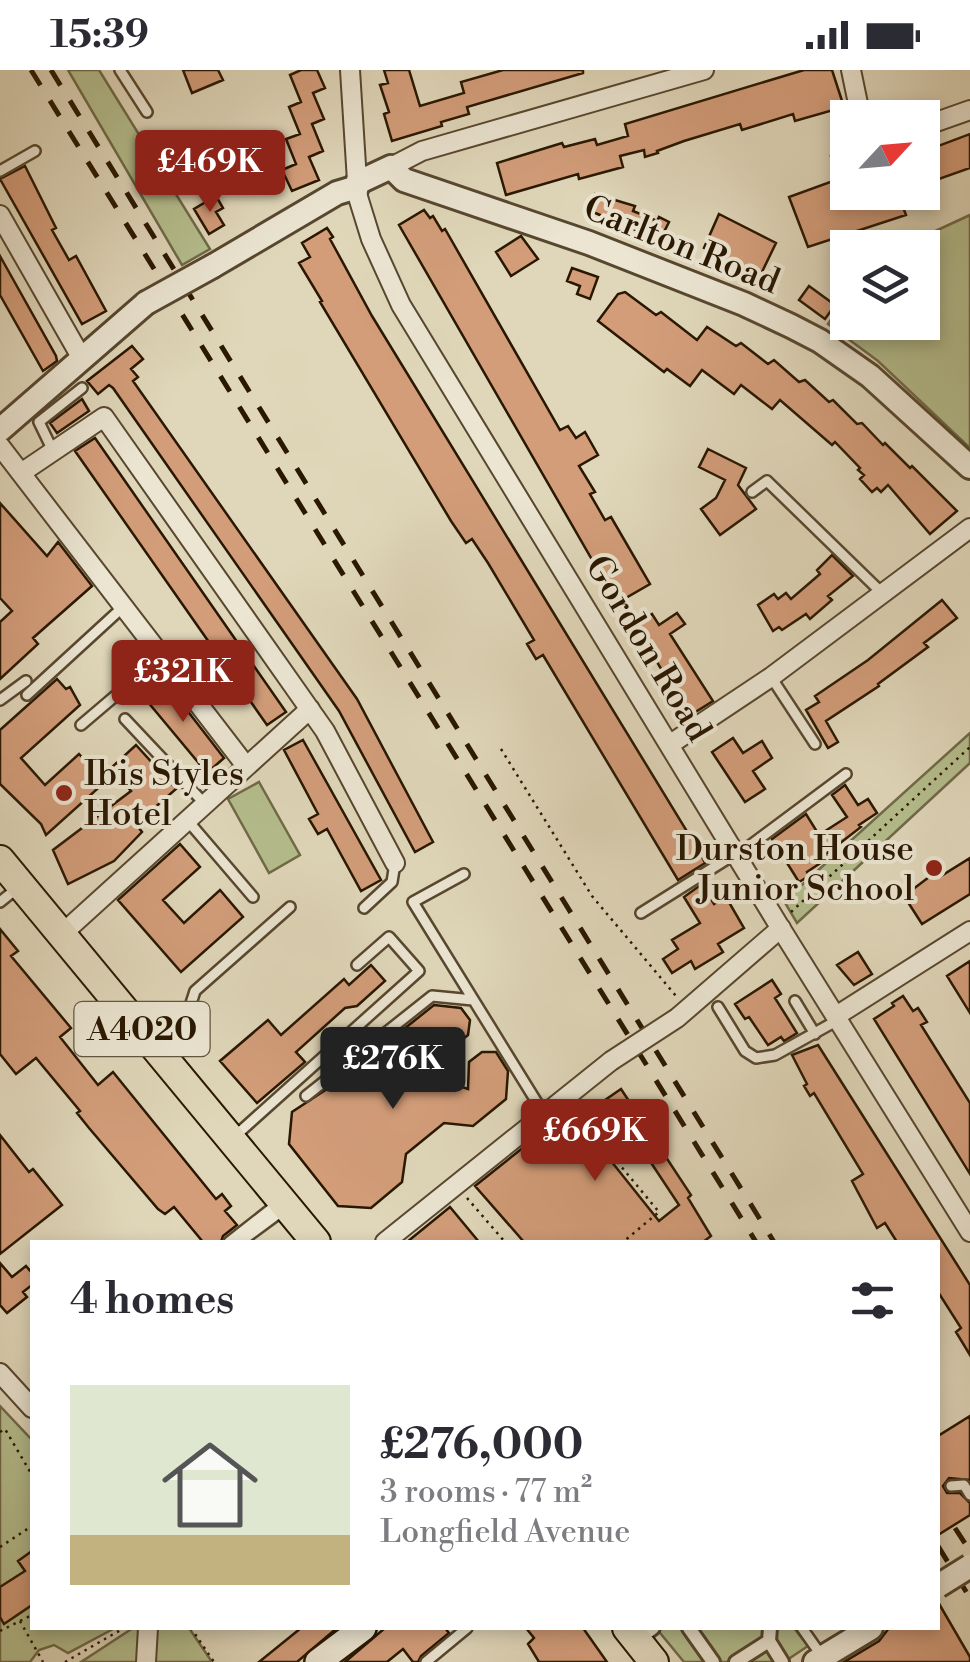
<!DOCTYPE html>
<html lang="en">
<head>
<meta charset="utf-8">
<style>
	:root { --surface:#fff; --page:#f7f7f7; --text:#2b2b33; --muted:#7c7c81; --line:#e1e1e2; --accent:#8f2418 }
	body { margin:0; font-family:"Libre Bodoni",serif; background:var(--page); color:var(--text); height:100vh; display:flex; flex-direction:column; font-size:38px; white-space:nowrap }
	* { box-sizing:border-box; margin:0 }
	p { font-size:32px; color:var(--muted) }
	.icon { flex:none; width:55px; height:55px; fill:none; stroke:currentColor; stroke-width:2; stroke-linecap:round; stroke-linejoin:round }
	.map { position:relative; flex:1; overflow:hidden }
	.sheet { position:absolute; left:30px; top:1170px; width:910px; height:390px; display:flex; flex-direction:column; background:var(--surface); border-radius:0px; box-shadow:0 5px 15px #0003 }
	.sheet>* { flex:none }
	.needle { width:65px; rotate:64deg }
	.fabs { position:absolute; left:830px; top:30px; display:grid; gap:20px }
	.fabs a { display:grid; place-items:center; width:110px; height:110px; border-radius:0px; background:var(--surface); box-shadow:0 5px 15px #0003; font-size:50px }
	.price { position:absolute; translate:-50% -85px; padding:0 22px; border-radius:10px; background:var(--accent); color:#fff; font-size:32px; line-height:65px; filter:drop-shadow(0 2px 5px #0008) }
	.price::after { content:''; position:absolute; left:50%; top:60px; width:30px; height:22px; margin-left:-15px; background:inherit; clip-path:polygon(0 0,100% 0,50% 100%) }
	.price.current { background:#222; color:#fff }
	ul { padding:0; list-style:none }
	li { display:flex; align-items:center; gap:30px; height:250px; padding:0 40px }
	li+li { border-top:2px solid var(--line) }
	li span { display:grid; place-items:center; flex:none; width:280px; height:200px; border-radius:0px; color:#555 }
	li>.icon { margin-inline-start:auto }
	span .icon { width:120px; height:120px; fill:#fffc; stroke-width:1 }
	li b { font-size:42px }
	h2 { display:flex; justify-content:space-between; align-items:center; height:120px; padding:0 40px; font-size:42px }
	.status { display:flex; justify-content:space-between; align-items:center; height:70px; padding:0 50px; background:var(--surface); direction:ltr }
	.status svg { height:28px; fill:currentColor }
	.map>svg:first-child { display:block }
	.green { fill:#b5be8e; stroke:#6f6a48; stroke-width:2.5 }
	.building { fill:#d39d7a; stroke:#291701; stroke-width:2.5; fill-rule:evenodd }
	.lines { fill:none; stroke-linecap:round; stroke-linejoin:round }
	.service-casing { stroke:#57472f; stroke-width:14 }
	.pedestrian-casing { stroke:#57472f; stroke-width:18 }
	.minor-casing { stroke:#57472f; stroke-width:22 }
	.tertiary-casing { stroke:#57472f; stroke-width:28 }
	.secondary-casing { stroke:#291701; stroke-width:30 }
	.primary-casing { stroke:#291701; stroke-width:32 }
	.path { stroke:#291701; stroke-width:2.5; stroke-dasharray:2.5 5; stroke-linecap:butt }
	.service { stroke:#ebe5d2; stroke-width:9 }
	.pedestrian { stroke:#ebe5d2; stroke-width:12 }
	.minor { stroke:#ebe5d2; stroke-width:18 }
	.tertiary { stroke:#ebe5d2; stroke-width:22 }
	.secondary { stroke:#ebe5d2; stroke-width:25 }
	.primary { stroke:#e0d7ba; stroke-width:28 }
	.rail { stroke:#291701; stroke-width:5; stroke-dasharray:18 18; stroke-linecap:butt }
	.minor-bridge-casing { stroke:#57472f; stroke-width:22; stroke-linecap:butt }
	.tertiary-bridge-casing { stroke:#57472f; stroke-width:28; stroke-linecap:butt }
	.minor-bridge { stroke:#ebe5d2; stroke-width:18 }
	.tertiary-bridge { stroke:#ebe5d2; stroke-width:22 }
	.poi-dot { fill:#8f2418; stroke:#ebe5d2; stroke-width:4 }
	.labels { text-anchor:middle; stroke-width:8; stroke-linejoin:round; paint-order:stroke }
	.shield { fill:#ebe5d2; stroke:#635540; stroke-width:2.5 }
	.shield-label { font-size:32px; font-weight:bold; fill:#291701 }
	.street-label { font-size:35px; fill:#291701; stroke:#ebe5d2 }
	.poi-label { font-size:35px; fill:#291701; stroke:#ebe5d2; text-anchor:start }
</style>
</head>
<body>
<div class="status"><b>15:39</b><svg viewBox="0 0 49 12"><path d="M0 12V9h3v3zM5 12V6h3v6zM10 12V3h3v9zM15 12V0h3v12zM26 1h20v11H26zM47 4h2v5h-2z"/></svg></div>
<div class="map">
<svg width="970" height="1592" viewBox="0 0 970 1592">
	<rect width="100%" height="100%" fill="#e0d7ba"/>
	<filter id="stains"><feTurbulence type="fractalNoise" baseFrequency=".002" numOctaves="4"/><feColorMatrix values="0 0 0 0 .2 0 0 0 0 .09 0 0 0 0 .02 0 0 0 .5 -.17"/></filter>
	<radialGradient id="worn" r=".72"><stop offset=".6" stop-color="#630" stop-opacity="0"/><stop offset="1" stop-color="#630" stop-opacity=".3"/></radialGradient>
	<path class="green" d="M68,0H99L210,179L182,195Z
		M970,145V378L878,291L828,254L847,226L848,252H922V178L901,177Z
		M970,663V693L797,853L784,831Z
		M259,712L300,785L269,803L228,729Z
		M0,1336L32,1370V1558H115L68,1583L54,1575L39,1580L30,1592H0Z
		M133,1558H140L137,1592H81Z
		M156,1558H189L212,1592H153Z
		M656,1558H794L808,1576L784,1592H684Z"/>
	<path class="building" d="M183,0H218L223,10L192,23Z
		M301,0H317L325,18L313,23L324,49L312,54L323,81L309,87L319,110L292,121L282,100L296,94L286,69L300,64L289,37L301,32L290,5Z
		M384,0H409L420,36L464,23L461,12L503,0H583V3L467,37L469,44L441,52L442,56L392,71L384,44L389,42L380,15L388,13Z
		M804,0H832L844,37L795,51L793,44L742,60L740,54L684,71L657,81L658,83L645,87L644,80L620,86L623,97L579,109L578,104L506,125L497,93L562,73L564,77L595,69L597,75L628,66L625,54Z
		M970,64V98L922,115V82Z
		M848,82V122H897L906,145L808,177L789,127L836,110L831,86Z
		M25,96L56,158L52,160L69,190L76,186L106,241L82,254L0,109Z
		M595,124L635,136L633,141L657,151L659,147L669,152L662,166L645,157L643,163L588,140Z
		M216,126L223,138L216,142L224,155L209,164L194,139Z
		M424,140L430,148L433,146L442,161L445,159L560,360L568,356L576,368L585,362L598,385L579,396L595,422L590,424L605,450L611,447L650,514L617,533L399,155Z
		M719,144L776,173L761,204L704,178Z
		M327,158L333,167L330,169L372,246L699,781L705,793L678,810L543,585L536,589L527,574L534,570L488,493L472,469L466,473L451,451L320,232L322,231L299,193L310,187L302,173Z
		M521,166L538,189L511,206L496,182Z
		M0,186L56,286L57,291L43,301L0,225Z
		M572,198L598,207L590,229L577,224L580,216L567,211Z
		M809,216L835,235L825,249L799,230Z
		M625,222L656,245L661,242L697,270L707,257L736,276L741,273L768,294L774,290L799,312L805,310L829,332L833,330L857,354L862,353L883,375L885,373L910,398L912,396L957,441L930,464L888,415L881,422L877,418L872,422L860,409L864,405L858,400L860,398L835,372L832,375L780,330L772,339L741,315L734,324L702,300L690,316L667,299L664,302L598,251L618,224Z
		M132,276L143,289L131,299L138,307L133,311L357,629L433,772L415,782L339,641L113,318L109,315L98,324L87,311Z
		M82,329L89,341L57,363L50,353Z
		M95,368L286,642L267,655L75,381Z
		M708,379L746,398L738,415L756,439L720,465L701,439L716,428L725,410L699,397Z
		M0,433L47,486L58,472L92,516L33,568L38,574L0,609V552L12,541L0,528Z
		M832,485L853,506L828,526L832,530L810,549L806,544L782,560L779,557L773,561L758,535L774,524L778,529L786,523L791,529L820,504L817,500Z
		M942,530L957,548L924,573L928,577L878,614L879,616L826,651L838,672L828,678L806,640L819,632L815,626L868,590Z
		M677,543L685,554L670,564L713,631L689,646L635,555L652,544L659,555Z
		M162,608L224,688L207,703L142,625Z
		M57,609L66,619L70,617L80,635L21,688L45,715L79,684L105,712L46,765L41,754L0,714V660Z
		M733,668L743,683L762,671L772,688L753,701L765,719L745,732L712,682Z
		M303,670L381,810L361,821L327,759L318,764L309,749L318,744L284,680Z
		M136,675L176,719L136,754L142,762L114,791L68,814L53,780L131,721L111,698Z
		M845,715L858,735L868,729L877,743L859,755L861,757L826,784L828,788L807,802L809,806L799,812L772,769L806,744L819,765L847,747L832,725Z
		M180,774L200,797L163,830L184,853L220,820L243,847L181,902L118,830Z
		M970,788V824L922,854L904,826L937,801L941,806Z
		M702,814L714,834L726,827L744,858L718,874L723,882L695,899L691,891L672,903L663,889L678,879L672,870L700,853L684,827Z
		M0,859L18,881L11,886L71,958L60,967L98,1015L113,1002L216,1129L222,1124L231,1136L225,1141L237,1155L223,1166L221,1172H203L174,1137L165,1144L158,1139L89,1058L77,1043L80,1041L36,988L16,1004L0,984Z
		M858,882L872,904L854,915L837,895Z
		M970,891V943L947,906Z
		M371,895L385,911L357,936L345,938L296,982L305,992L257,1033L220,991L268,950L281,965L344,909L349,915Z
		M772,910L781,924L775,928L797,963L784,971L781,967L768,975L749,947L745,949L735,934Z
		M903,926L913,941L918,938L927,952L921,955L970,1033V1104L874,949L894,936L892,933Z
		M434,935L461,938L470,950L468,965L454,976L430,973L433,991L450,1013L468,1019L469,992L482,982H496L508,1001L506,1029L473,1056L444,1053L406,1084L402,1112L371,1138L338,1136L289,1074L292,1042L330,1017L354,1020L367,1008L377,1010L381,1005L379,998L393,985L394,967Z
		M818,975L970,1215V1285L956,1262L961,1258L938,1222V1172H897L885,1153L877,1158L852,1111L863,1104L814,1023L810,1026L804,1016L807,1014L792,985Z
		M621,1019L691,1125L688,1128L711,1166L703,1172H524L475,1116L569,1041L576,1050ZM636,1070L679,1135L659,1151L611,1091Z
		M0,1065L29,1102L33,1099L62,1135L0,1184Z
		M450,1137L479,1172H407Z
		M0,1193L12,1207L26,1196L32,1203V1215L23,1222L27,1227L7,1243L0,1235Z
		M970,1346V1410L949,1408L943,1416L947,1423H960L970,1433V1445L938,1465V1366Z
		M32,1481V1535L4,1554L0,1547V1517L25,1501L18,1491Z
		M938,1532L970,1587V1592H844L879,1571L889,1558H938Z
		M301,1558H337L297,1592H259Z
		M385,1558H445L449,1563L421,1586L418,1592H413L403,1579L387,1592H345Z
		M526,1558H583L607,1592H539L528,1574L534,1568Z"/>
	<g class="lines">
		<g class="service-casing">
			<path id="service" d="M120,0L147,42
				M0,101L35,81
				M53,381L39,352L82,318
				M752,422L767,411L883,524
				M771,607L815,674
				M27,625L123,537
				M0,630L26,611
				M125,649L204,733
				M81,655L161,587
				M188,751L253,827
				M736,786L846,704
				M464,804L413,832L544,1044
				M0,832L20,816
				M364,838L392,812L395,793
				M641,843L735,784
				M795,931L815,964
				M718,937L745,981L756,988L775,985L838,950
				M160,975L185,952L195,921L290,837
				M358,984L373,1003
				M306,1026L432,926L473,930
				M234,1067L419,901L389,867L357,895
				M229,1172L280,1132
				M240,1172L282,1141
				M951,1416L964,1415L970,1425
				M802,1558L821,1585
				M426,1592L467,1558"/>
		</g>
		<g class="pedestrian-casing">
			<path id="pedestrian" d="M689,1558L713,1592
				M649,1561L653,1558
				M769,1571L782,1592
				M736,1592L769,1571L770,1558"/>
		</g>
		<g class="minor-casing">
			<path id="minor" d="M350,0L358,127L371,169L401,235L778,854L970,1162
				M851,0L861,48
				M922,57L970,40
				M391,97L422,81L704,0
				M0,145L81,287
				M0,376L246,696
				M21,403L104,347L325,661L395,793
				M669,675L771,607L970,458
				M62,864L310,639
				M836,946L970,861
				M677,948L781,858
				M385,1172L611,991
				M0,1303L32,1338
				M146,1592L148,1558"/>
		</g>
		<g class="tertiary-casing">
			<path id="tertiary" d="M357,113L391,97L404,110L589,173L744,234L791,256L820,271L870,306L970,397
				M213,196L337,123L357,117
				M0,360L146,233
				M815,1592L871,1558"/>
		</g>
		<g class="secondary-casing">
			<path id="secondary" d="M318,1592L363,1558"/>
		</g>
		<g class="primary-casing">
			<path id="primary" d="M0,790L316,1172
				M627,1558L654,1592"/>
		</g>
		<path class="path" d="M501,679L592,826L676,926
			M791,842L970,677
			M574,1040L659,1142L623,1172
			M467,1128L505,1172
			M0,1362L5,1359L32,1405
			M0,1477L32,1456
			M20,1551L43,1592
			M191,1558L214,1592
			M0,1561L32,1545
			M65,1592L124,1558"/>
		<use href="#service" class="service"/>
		<use href="#pedestrian" class="pedestrian"/>
		<use href="#minor" class="minor"/>
		<use href="#tertiary" class="tertiary"/>
		<use href="#secondary" class="secondary"/>
		<use href="#primary" class="primary"/>
		<path class="rail" d="M31,0L756,1172
			M51,0L774,1172
			M955,1458L970,1481
			M938,1476L970,1528"/>
		<g class="minor-bridge-casing">
			<path id="minor-bridge" d="M611,991L677,948"/>
		</g>
		<g class="tertiary-bridge-casing">
			<path id="tertiary-bridge" d="M146,233L213,196
				M938,1516L970,1496"/>
		</g>
		<use href="#minor-bridge" class="minor-bridge"/>
		<use href="#tertiary-bridge" class="tertiary-bridge"/>
	</g>
	<g class="poi-dot">
		<circle cx="64" cy="723" r="10"/>
		<circle cx="934" cy="798" r="10"/>
	</g>
	<g class="labels">
		<rect class="shield" x="74.5" y="932" width="135" height="54" rx="8"/>
		<g class="shield-label">
			<text x="142" y="970">A4020</text>
		</g>
		<g class="street-label">
			<text transform="translate(682 174) rotate(22)" y="12">Carlton Road</text>
			<text transform="translate(649 578) rotate(59)" y="12">Gordon Road</text>
		</g>
		<g class="poi-label">
			<text x="84" y="715">Ibis Styles<tspan x="84" dy="40">Hotel</tspan></text>
			<text x="914" y="790" text-anchor="end">Durston House<tspan x="914" dy="40">Junior School</tspan></text>
		</g>
	</g>
	<rect width="100%" height="100%" filter="url(#stains)"/>
	<rect width="100%" height="100%" fill="url(#worn)"/>
</svg>
<div class="fabs">
<a><svg class="needle" viewBox="-14 -14 28 28"><path d="M0-13l5 13h-10z" fill="#e53935"/><path d="M0 13l5-13h-10z" fill="#7c7c81"/></svg></a>
<a><svg class="icon" aria-label="layers" viewBox="0 0 24 24"><path d="M12 4l9 5-9 5-9-5zM3 14l9 5 9-5"/></svg></a>
</div>
<b class="price" style="left:210px;top:145px">£469K</b>
<b class="price" style="left:183px;top:655px">£321K</b>
<b class="price current" style="left:393px;top:1042px">£276K</b>
<b class="price" style="left:595px;top:1114px">£669K</b>
<section class="sheet">
<h2>4 homes<svg class="icon" aria-label="filters" viewBox="0 0 24 24"><path d="M4 7h16M4 17h16"/><circle cx="9" cy="7" r="2"/><circle cx="15" cy="17" r="2"/></svg></h2>
<ul>
<li><span style="background:linear-gradient(#dfe7d0 75%,#c2b280 0)"><svg class="icon" aria-label="home" viewBox="0 0 24 24"><path d="M3 11l9-7 9 7M6 9v11h12V9"/></svg></span><div><b>£276,000</b><p>3 rooms · 77 m²</p><p>Longfield Avenue</p></div></li>
</ul>
</section>
</div>
</body>
</html>
